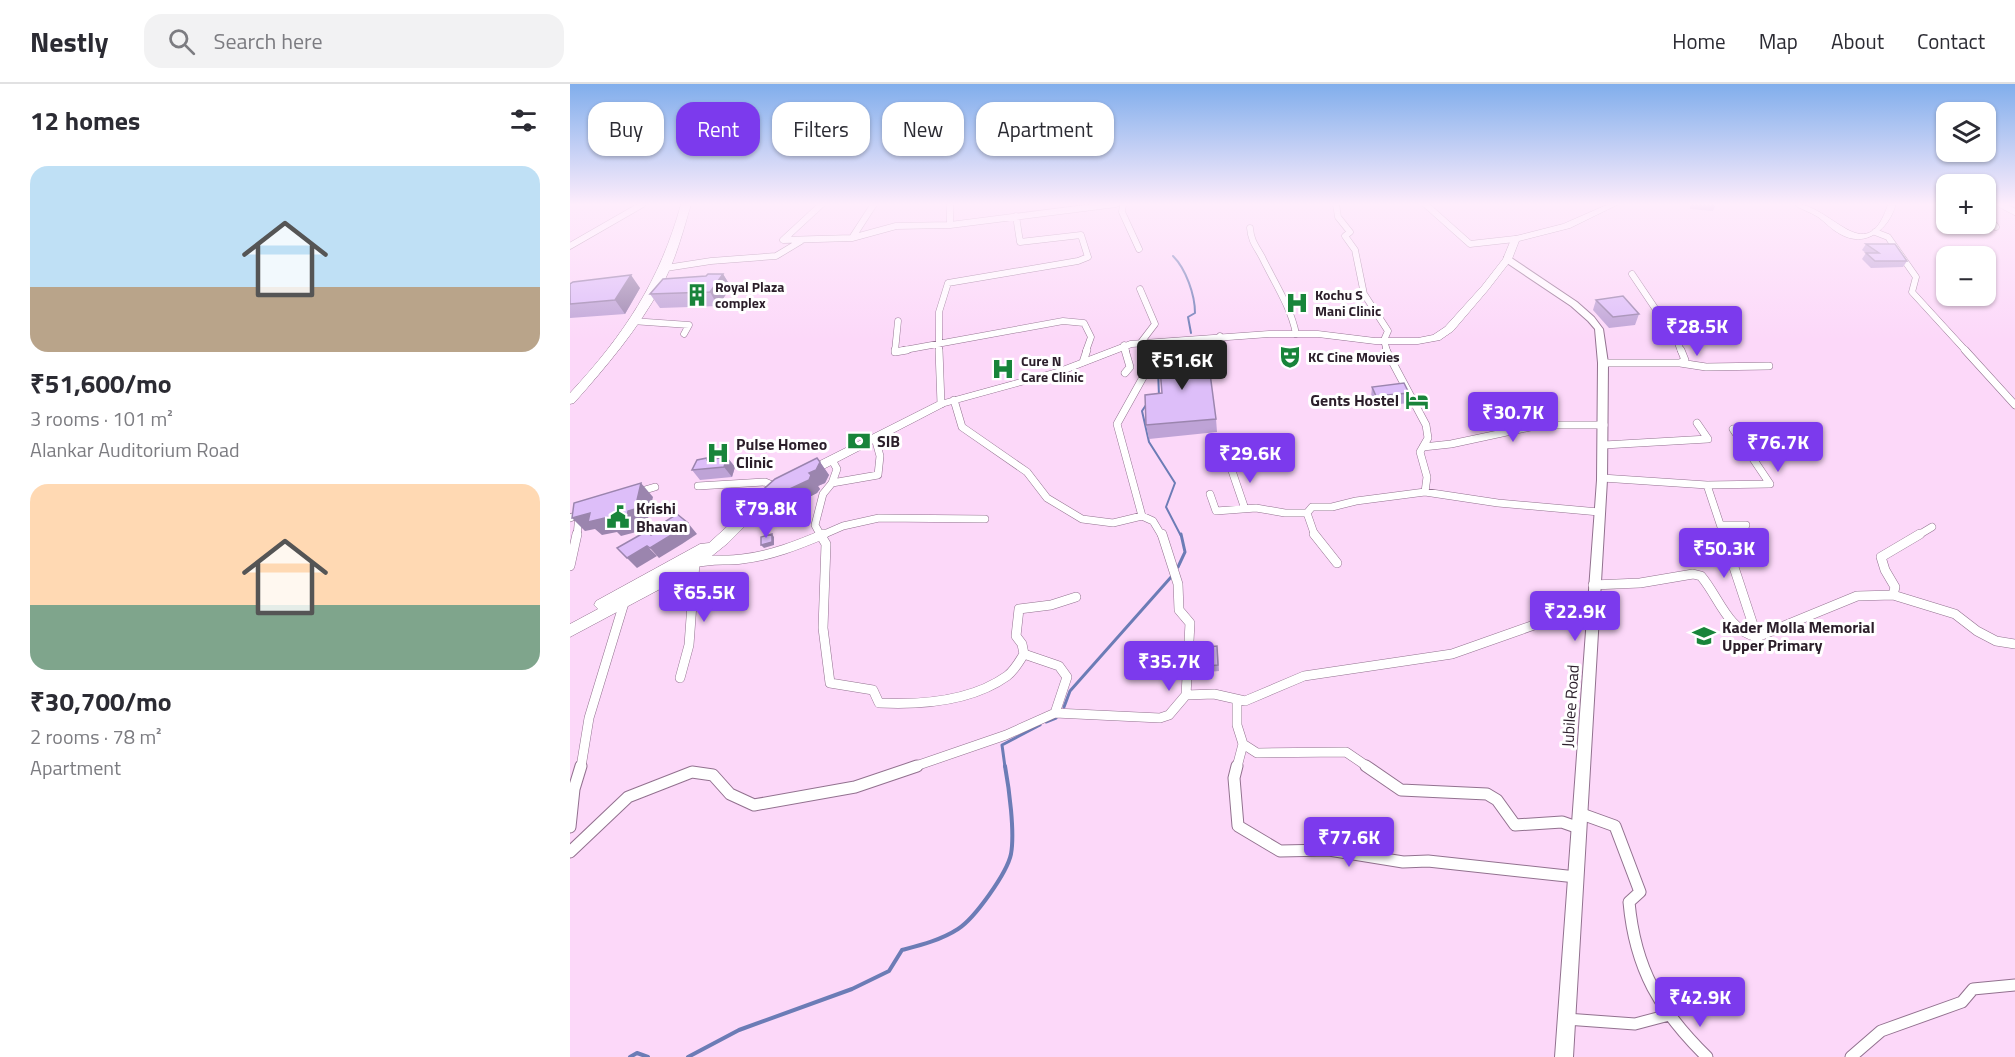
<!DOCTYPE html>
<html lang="en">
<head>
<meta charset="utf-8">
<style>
	:root { --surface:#fff; --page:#f2f2f3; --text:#2b2b33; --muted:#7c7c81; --line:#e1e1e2; --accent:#7c3aed }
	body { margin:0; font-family:"Titillium Web",sans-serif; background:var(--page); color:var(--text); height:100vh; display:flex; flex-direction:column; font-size:22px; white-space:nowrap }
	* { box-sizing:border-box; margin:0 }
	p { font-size:20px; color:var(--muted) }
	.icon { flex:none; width:33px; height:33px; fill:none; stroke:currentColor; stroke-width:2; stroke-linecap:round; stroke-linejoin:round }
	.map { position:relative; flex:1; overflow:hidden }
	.sheet { display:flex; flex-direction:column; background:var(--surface); width:570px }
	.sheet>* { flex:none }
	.guide { position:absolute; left:18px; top:18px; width:570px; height:54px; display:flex; gap:12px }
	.tools { position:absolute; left:1366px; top:18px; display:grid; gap:12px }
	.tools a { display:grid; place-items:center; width:60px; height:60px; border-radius:12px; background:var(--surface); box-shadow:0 2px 4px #0004; font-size:30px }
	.price { position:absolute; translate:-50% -51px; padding:0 14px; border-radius:6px; background:var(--accent); color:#fff; font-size:20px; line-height:39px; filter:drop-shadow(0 2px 3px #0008) }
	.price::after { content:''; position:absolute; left:50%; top:36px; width:18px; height:14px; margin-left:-9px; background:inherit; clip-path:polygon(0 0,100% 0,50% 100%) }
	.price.current { background:#222; color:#fff }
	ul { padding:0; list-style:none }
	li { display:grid; align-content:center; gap:12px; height:318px; padding:0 30px }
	li span { display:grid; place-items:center; height:186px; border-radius:18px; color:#555 }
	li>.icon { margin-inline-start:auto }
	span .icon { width:108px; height:108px; fill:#fffc; stroke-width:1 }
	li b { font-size:26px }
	h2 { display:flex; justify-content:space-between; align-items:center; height:72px; padding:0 30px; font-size:26px }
	.pill { padding:0 21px; border-radius:18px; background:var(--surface); box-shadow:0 2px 4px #0004; font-size:21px; line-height:54px }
	.pill.current { background:var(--accent); color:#fff }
	header { display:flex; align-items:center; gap:36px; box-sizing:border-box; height:84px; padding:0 30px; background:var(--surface); border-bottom:2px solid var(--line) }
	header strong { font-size:28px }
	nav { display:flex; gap:33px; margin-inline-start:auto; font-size:21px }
	.search { width:420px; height:54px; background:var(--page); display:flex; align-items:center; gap:15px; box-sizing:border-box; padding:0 21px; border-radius:18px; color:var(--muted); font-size:22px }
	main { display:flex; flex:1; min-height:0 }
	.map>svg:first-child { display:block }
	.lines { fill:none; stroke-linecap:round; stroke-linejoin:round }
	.stream-far2 { stroke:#6c7cb6; stroke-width:2 }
	.stream-far1 { stroke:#6c7cb6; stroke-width:3 }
	.stream { stroke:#6c7cb6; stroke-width:4 }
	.street-far3-casing { stroke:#92718f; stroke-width:7 }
	.street-far2-casing { stroke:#92718f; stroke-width:8 }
	.street-far1-casing { stroke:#92718f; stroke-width:10 }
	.street-casing { stroke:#92718f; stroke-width:13 }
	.secondary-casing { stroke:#92718f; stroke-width:2 }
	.primary-casing { stroke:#92718f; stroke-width:1 }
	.highway-casing { stroke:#92718f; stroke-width:1 }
	.street-far3 { stroke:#fff; stroke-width:6 }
	.street-far2 { stroke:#fff; stroke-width:7 }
	.street-far1 { stroke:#fff; stroke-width:9 }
	.street { stroke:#fff; stroke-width:11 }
	.secondary { fill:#fff; fill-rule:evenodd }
	.primary { fill:#fff; fill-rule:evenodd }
	.highway { fill:#fff; fill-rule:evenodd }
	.wall { fill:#bea3d6 }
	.shaded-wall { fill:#9b85ae }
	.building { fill:#ddbef9; stroke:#9b85ae; stroke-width:1.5 }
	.labels { text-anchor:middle; stroke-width:6; stroke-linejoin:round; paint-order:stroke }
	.far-poi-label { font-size:14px; font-weight:bold; fill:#2b1e2a; stroke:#fff; text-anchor:start }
	.poi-label { font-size:16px; font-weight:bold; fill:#2b1e2a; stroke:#fff; text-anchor:start }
	.street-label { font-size:16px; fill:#2b1e2a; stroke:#fff }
</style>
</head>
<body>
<header>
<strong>Nestly</strong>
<div class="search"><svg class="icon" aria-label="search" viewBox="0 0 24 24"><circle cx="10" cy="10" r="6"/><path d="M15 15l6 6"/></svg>Search here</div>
<nav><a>Home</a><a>Map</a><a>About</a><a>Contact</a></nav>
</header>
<main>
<section class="sheet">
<h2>12 homes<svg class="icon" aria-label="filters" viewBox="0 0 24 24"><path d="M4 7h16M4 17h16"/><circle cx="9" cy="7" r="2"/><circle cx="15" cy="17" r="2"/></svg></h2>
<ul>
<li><span style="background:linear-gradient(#bfe0f5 65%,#b9a48a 0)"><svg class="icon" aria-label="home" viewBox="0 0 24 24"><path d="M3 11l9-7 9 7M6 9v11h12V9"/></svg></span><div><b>₹51,600/mo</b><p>3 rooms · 101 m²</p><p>Alankar Auditorium Road</p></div></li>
<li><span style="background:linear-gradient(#ffd9b3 65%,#7fa58c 0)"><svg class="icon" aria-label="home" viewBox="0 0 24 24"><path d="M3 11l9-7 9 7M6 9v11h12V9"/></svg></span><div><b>₹30,700/mo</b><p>2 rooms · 78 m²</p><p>Apartment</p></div></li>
</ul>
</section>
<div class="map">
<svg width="1445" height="973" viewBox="0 0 1445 973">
	<rect width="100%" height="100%" fill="#fcd8f9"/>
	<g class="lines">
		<path class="stream-far2" d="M603,172C616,185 625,211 625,229L618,233L621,249
			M622,259L624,273
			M589,312L588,286L594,283
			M576,321L572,327L579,358L605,399L596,423L611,452"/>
		<path class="stream-far1" d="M608,483L615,468L611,450
			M494,623L500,607L602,492
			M476,638L486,634
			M435,683L432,661L470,641"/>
		<path class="stream" d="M60,973L67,969L78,973
			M118,973L169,946L282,905L319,887L332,866C351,861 371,856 388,845C405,834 437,789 441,770C445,748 439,704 435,682"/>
		<g class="street-far3-casing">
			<path id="street-far3" d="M252,120L213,156L282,154L304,120
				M553,120L552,128L569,165
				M766,120L768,133L780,148L775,152L785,166L794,210L818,247L814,256L817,267
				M855,120L900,160L945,155
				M1430,120L1445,128
				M1416,130L1426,143
				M380,141L546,120
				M680,144C681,157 686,162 692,173C704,198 721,223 726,250
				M1305,148L1318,153L1346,193L1342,208L1396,267
				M282,154L326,142L380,141V120
				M0,162L73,120
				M96,184L141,177L206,172L231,157
				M1062,190L1107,257L1111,267
				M570,205L585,240L572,257L581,267
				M62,237L119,241L114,250
				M650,252L652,267
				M554,261L556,267
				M325,267L328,237
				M329,267L493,237L514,239L521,253L516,267
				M369,267V228L378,199L508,177L518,173L511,151L450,158L446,132"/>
		</g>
		<g class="street-far2-casing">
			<path id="street-far2" d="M325,266V268L337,266
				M369,266L371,320
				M816,266L856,341L858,354L850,368L857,393L855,408
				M1395,266L1445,321
				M513,278L517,266
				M1033,279H1110L1115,276L1111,266
				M1110,279L1136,283L1199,282
				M638,282L652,270V266
				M555,289L560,283L555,266
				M384,316L392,343L457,388L477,414L512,435L543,439L572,432L583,437L592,452
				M1034,361L1138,355L1127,339
				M853,363L881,360L970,341H1034
				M661,384L675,425
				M1032,394L1137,401L1200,400L1163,345
				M262,399L308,391L310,372L305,354
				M1137,401L1154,452
				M128,402L195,398L209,404
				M65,409L85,403
				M640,410L646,427L686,424L715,429H737
				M572,432L547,340L581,279L588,275L580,266
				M0,434L9,430L7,452
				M1151,441H1176
				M250,452L273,442L309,434L415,435
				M251,452L245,441L253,410L262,399L267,385L262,376
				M745,452L737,429L742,423H762L786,417L855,408L928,419L1029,428
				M1347,452L1362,443"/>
		</g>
		<g class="street-far1-casing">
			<path id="street-far1" d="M250,450L256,460L253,544L260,599L303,606L309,619C350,621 402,617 437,592C444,587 449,578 454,570
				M592,450L608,500L609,526L620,539L616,611
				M744,450L767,479
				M1153,450L1187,553L1287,512L1323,511L1385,530L1407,547L1426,557L1445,560
				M0,482L7,450
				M1023,501L1070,499L1123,490L1131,492C1149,513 1157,546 1187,553
				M1323,511L1325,503L1315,486L1311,473L1350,450
				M110,594L119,561L125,479C141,475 156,477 172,475C200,472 228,461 254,450
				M667,616V641L673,660L687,669L776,668L798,683
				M485,629L497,593L489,582L454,570L452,560L446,552L449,525L481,521L506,513
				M11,683L19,634L54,519
				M343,683L436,651L485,629L590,634L599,631L616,611L644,610L675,617L734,592L882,570L967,540L1022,535
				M667,683L673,660"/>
		</g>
		<g class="street-casing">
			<path id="street" d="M667,682L664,694L668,742L710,767L759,766L833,778L858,777L1006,793
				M796,682L831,706L917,710L927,716L945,741L992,738L1009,744
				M0,708L4,705L11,682
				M1009,729L1045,742L1070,808L1059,818C1065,885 1090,927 1137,973
				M0,743L4,705
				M0,768L58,713L122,688L143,691L160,710L184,721L285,703L347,682
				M996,935L1065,940L1099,931
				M1281,973L1311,947L1392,918L1403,905L1445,901"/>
		</g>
		<g class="secondary-casing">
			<path id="secondary" d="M934,173H940L1007,218L1024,233L1033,245L1038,279L1037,396L1003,973H985L1027,396L1028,279L1025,245L1018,237L1001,222L934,177Z"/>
		</g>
		<g class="primary-casing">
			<path id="primary" d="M1039,120H1049L1000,144L949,157L942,175L918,206L883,247L870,256L848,260H805L748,253H699L562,263L495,289L375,322L240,392H232L230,389L232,386L367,318L487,285L560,257L699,247H748L805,254H848L863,251L875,243L912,202L933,175L942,153L993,140Z
				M1223,120C1260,117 1296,189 1318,120H1326C1319,145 1296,165 1270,150C1262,146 1255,138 1248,133C1240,128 1230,125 1223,120Z
				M197,409L201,410L203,413L201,416L158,459L122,488L0,553V540L28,525L24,521L26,517L130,460L139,459L193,410Z"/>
		</g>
		<g class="highway-casing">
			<path id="highway" d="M111,120H121C113,148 105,178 91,203C68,245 36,283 4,319L0,320V309C54,251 90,197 111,120Z"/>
		</g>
		<use href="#street-far3" class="street-far3"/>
		<use href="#street-far2" class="street-far2"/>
		<use href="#street-far1" class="street-far1"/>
		<use href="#street" class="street"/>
		<use href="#secondary" class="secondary"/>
		<use href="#primary" class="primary"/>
		<use href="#highway" class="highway"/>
	</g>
	<path class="wall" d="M1120,120H1146L1143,127L1120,125Z
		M1296,160L1337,177L1333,183L1301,184L1292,175L1296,169L1292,166Z
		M153,190L161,203L148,222L90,224L80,210L136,192Z
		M0,200L70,204L55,230L0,234Z
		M1026,216L1069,230L1065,241L1039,244L1023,226Z
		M802,303L839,309L838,319L805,323L801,313Z
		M646,335L647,348L579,355L576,341Z
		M157,373L165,383L162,393L130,396L122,386L138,376Z
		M250,378L259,391L255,399L248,402L250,405L247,409L218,424L195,432L189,431L179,418Z
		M648,569L649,587L628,589L627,583Z"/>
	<path class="shaded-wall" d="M153,190L161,203L148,222L140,208Z
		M61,191L70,204L55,230L45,216Z
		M157,373L165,383L162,393L154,383Z
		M250,378L259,391L255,399L248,402L250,405L247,409L218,424L195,432L185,418L239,389Z
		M71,399L83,413L77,439L70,441V447L51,452L47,448L32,451L25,445L15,447L2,434L20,429Z
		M118,439L127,450L112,460L89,474L80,464Z
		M202,450L204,453V461L194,464L191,461Z
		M77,462L87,472L67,484L57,474Z"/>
	<path class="building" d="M1296,160H1325L1337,177H1305L1296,169H1309Z
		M138,190H153L140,208L80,210L93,195L136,192Z
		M61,191L45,216L0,220V200L3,198Z
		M1053,212L1069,230L1043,233L1026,216Z
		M631,269L633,272L638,274L646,335L576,341L575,311L592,309L589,272Z
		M834,299L839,309L806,312L802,303Z
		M157,373L154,383L122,386L127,376L137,374V376Z
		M247,374L250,378L246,386L239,389L241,391L239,396L209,410L185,418H179L205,395Z
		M71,399L65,425L58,427L57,433L38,439L39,433L18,438L20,429L2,434L4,419Z
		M107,430L118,439L103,450L80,464L77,462L57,474L47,464L77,447L81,451L100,440L96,437Z
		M202,450V458L191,461V453Z
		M647,562L648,581L627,583V564Z"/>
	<linearGradient id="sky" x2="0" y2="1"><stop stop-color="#81aeec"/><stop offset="0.47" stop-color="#feedfc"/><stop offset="1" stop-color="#feedfc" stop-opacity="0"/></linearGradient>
	<rect width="1445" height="256" fill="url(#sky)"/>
	<defs>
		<g id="building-bare" transform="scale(1.8)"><path d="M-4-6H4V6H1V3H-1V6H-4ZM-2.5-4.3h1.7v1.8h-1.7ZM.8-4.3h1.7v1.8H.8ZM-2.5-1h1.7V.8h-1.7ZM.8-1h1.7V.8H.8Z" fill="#18843a" stroke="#fff" stroke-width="2.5" paint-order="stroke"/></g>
		<g id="hospital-bare" transform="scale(1.8)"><path d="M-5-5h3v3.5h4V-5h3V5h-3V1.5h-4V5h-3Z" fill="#18843a" stroke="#fff" stroke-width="2.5" paint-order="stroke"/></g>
		<g id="theatre-bare" transform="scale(1.8)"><path d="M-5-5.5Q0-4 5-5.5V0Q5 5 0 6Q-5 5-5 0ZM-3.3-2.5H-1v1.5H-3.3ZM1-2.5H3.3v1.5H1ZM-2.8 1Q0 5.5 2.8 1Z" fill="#18843a" stroke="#fff" stroke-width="2.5" paint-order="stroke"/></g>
		<g id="hotel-bare" transform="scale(1.8)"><path d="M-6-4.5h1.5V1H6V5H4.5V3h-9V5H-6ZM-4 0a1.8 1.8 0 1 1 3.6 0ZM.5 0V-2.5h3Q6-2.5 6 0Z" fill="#18843a" stroke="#fff" stroke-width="2.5" paint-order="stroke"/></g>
		<g id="bank-bare" transform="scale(1.8)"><path d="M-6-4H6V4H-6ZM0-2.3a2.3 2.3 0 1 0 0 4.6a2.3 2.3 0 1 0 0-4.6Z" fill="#18843a" stroke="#fff" stroke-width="2.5" paint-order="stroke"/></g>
		<g id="civic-bare" transform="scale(1.8)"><path d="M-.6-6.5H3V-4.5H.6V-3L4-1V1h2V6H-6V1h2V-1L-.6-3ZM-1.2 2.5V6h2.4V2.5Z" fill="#18843a" stroke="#fff" stroke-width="2.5" paint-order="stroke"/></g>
		<g id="school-bare" transform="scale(1.8)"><path d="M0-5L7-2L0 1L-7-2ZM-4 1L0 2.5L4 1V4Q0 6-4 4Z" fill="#18843a" stroke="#fff" stroke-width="2.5" paint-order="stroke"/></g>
	</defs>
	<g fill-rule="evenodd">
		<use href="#building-bare" x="127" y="211"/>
		<use href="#hospital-bare" x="727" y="219"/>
		<use href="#theatre-bare" x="720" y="273"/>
		<use href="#hospital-bare" x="433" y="285"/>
		<use href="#hotel-bare" x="847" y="316"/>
		<use href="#bank-bare" x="289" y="357"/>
		<use href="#hospital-bare" x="148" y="369"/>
		<use href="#civic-bare" x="48" y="433"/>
		<use href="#school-bare" x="1134" y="552"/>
	</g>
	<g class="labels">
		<g class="far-poi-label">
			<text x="145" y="208">Royal Plaza<tspan x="145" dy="16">complex</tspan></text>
			<text x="745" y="216">Kochu S<tspan x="745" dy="16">Mani Clinic</tspan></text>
			<text x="738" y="278">KC Cine Movies</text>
			<text x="451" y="282">Cure N<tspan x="451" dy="16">Care Clinic</tspan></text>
		</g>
		<g class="poi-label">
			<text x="829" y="322" text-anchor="end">Gents Hostel</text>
			<text x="307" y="363">SIB</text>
			<text x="166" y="366">Pulse Homeo<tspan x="166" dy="18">Clinic</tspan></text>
			<text x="66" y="430">Krishi<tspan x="66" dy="18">Bhavan</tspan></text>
			<text x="1152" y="549">Kader Molla Memorial<tspan x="1152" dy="18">Upper Primary</tspan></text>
		</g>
		<g class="street-label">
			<text transform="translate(1000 622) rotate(-86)" y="6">Jubilee Road</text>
		</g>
	</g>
</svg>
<div class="tools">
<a><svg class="icon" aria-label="layers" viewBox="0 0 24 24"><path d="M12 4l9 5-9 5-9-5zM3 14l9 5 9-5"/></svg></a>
<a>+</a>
<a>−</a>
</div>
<b class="price" style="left:1127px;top:273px">₹28.5K</b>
<b class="price current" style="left:612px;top:307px">₹51.6K</b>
<b class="price" style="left:943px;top:359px">₹30.7K</b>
<b class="price" style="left:1208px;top:389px">₹76.7K</b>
<b class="price" style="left:680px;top:400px">₹29.6K</b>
<b class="price" style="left:196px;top:455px">₹79.8K</b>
<b class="price" style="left:1154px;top:495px">₹50.3K</b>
<b class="price" style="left:134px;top:539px">₹65.5K</b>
<b class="price" style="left:1005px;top:558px">₹22.9K</b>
<b class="price" style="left:599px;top:608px">₹35.7K</b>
<b class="price" style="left:779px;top:784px">₹77.6K</b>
<b class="price" style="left:1130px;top:944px">₹42.9K</b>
<div class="guide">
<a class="pill">Buy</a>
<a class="pill current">Rent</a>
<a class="pill">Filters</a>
<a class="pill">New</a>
<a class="pill">Apartment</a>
</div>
</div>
</main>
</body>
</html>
